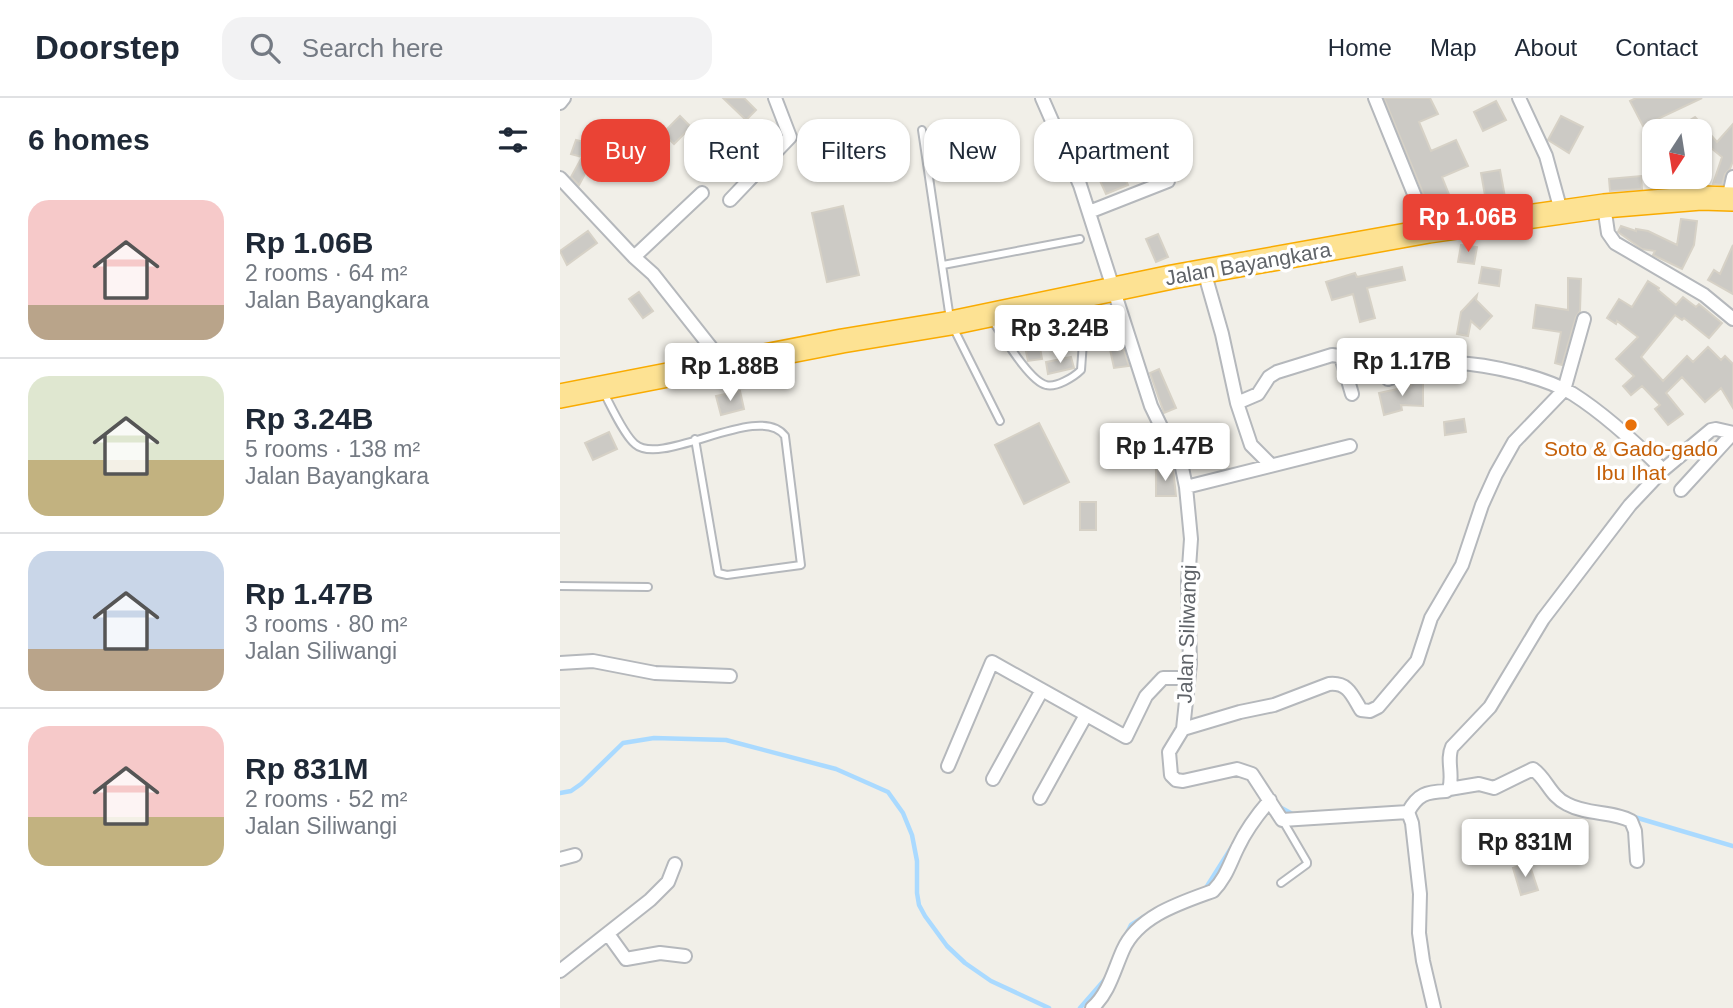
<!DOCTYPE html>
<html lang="en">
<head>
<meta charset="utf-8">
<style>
	:root { --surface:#fff; --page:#f2f2f3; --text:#1f2937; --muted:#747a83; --line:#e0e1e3; --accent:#ea4335 }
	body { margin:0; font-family:Arial,sans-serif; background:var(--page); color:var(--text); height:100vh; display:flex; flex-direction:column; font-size:26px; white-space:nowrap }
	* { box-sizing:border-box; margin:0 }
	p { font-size:23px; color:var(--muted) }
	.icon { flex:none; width:38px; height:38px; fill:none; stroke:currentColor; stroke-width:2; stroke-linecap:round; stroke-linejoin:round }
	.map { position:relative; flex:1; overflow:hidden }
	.sheet { display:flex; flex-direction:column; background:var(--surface); width:560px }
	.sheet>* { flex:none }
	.top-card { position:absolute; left:21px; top:21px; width:665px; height:63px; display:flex; gap:14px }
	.needle { width:46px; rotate:192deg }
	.controls { position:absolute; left:1082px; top:21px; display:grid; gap:14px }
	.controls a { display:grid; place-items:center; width:70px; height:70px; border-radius:14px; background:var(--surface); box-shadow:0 2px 5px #0004; font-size:35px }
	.price { position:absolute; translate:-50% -60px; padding:0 16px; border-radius:7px; background:#fff; color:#222; font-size:23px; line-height:46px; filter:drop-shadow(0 2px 4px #0008) }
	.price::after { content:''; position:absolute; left:50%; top:42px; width:21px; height:16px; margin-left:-10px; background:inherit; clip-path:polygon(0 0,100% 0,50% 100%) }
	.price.active { background:var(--accent); color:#fff }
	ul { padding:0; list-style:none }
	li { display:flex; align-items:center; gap:21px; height:175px; padding:0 28px }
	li+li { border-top:2px solid var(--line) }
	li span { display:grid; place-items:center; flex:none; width:196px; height:140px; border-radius:21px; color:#555 }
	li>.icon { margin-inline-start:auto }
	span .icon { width:84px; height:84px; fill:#fffc; stroke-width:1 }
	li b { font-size:30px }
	h2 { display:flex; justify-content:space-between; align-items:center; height:84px; padding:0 28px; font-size:30px }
	.pill { padding:0 24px; border-radius:21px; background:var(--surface); box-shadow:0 2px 5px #0004; font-size:24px; line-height:63px }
	.pill.active { background:var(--accent); color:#fff }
	header { display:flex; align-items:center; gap:42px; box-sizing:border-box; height:98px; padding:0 35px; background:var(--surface); border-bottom:2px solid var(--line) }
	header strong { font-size:33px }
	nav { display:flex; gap:38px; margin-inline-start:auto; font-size:24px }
	.search { width:490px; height:63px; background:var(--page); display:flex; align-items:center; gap:18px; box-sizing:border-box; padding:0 24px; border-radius:21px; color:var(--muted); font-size:26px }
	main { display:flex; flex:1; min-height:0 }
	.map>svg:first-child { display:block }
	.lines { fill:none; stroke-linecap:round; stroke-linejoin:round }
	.stream { stroke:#aadaff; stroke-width:4.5 }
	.building { fill:#cccac5; stroke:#d6d1c6; stroke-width:2 }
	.lane-casing { stroke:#b5b8bc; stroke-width:10 }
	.street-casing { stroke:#b5b8bc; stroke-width:16 }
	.highway-casing { stroke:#f9ab00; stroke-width:26 }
	.lane { stroke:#fff; stroke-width:6 }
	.street { stroke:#fff; stroke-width:12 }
	.highway { stroke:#fde293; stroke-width:23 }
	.food-dot { fill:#e8710a; stroke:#fff; stroke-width:2.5 }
	.labels { text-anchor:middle; stroke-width:7; stroke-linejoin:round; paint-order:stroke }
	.street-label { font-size:21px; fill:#5f6368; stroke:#fff }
	.food-label { font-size:21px; fill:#c56008; stroke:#fff }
</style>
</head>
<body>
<header>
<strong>Doorstep</strong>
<div class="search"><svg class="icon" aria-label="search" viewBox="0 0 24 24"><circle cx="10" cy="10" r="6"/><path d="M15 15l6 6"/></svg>Search here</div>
<nav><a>Home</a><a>Map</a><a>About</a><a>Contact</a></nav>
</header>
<main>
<section class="sheet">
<h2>6 homes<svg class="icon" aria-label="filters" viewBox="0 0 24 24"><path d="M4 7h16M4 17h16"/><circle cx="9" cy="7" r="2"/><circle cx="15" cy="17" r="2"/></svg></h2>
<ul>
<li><span style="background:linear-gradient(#f6c9c9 75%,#b9a48a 0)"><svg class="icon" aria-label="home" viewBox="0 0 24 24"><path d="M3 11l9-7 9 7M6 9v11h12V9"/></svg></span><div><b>Rp 1.06B</b><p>2 rooms · 64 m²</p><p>Jalan Bayangkara</p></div></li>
<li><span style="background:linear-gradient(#dfe7d0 60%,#c2b280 0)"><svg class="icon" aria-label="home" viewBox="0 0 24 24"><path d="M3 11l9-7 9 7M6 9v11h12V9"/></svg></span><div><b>Rp 3.24B</b><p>5 rooms · 138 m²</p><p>Jalan Bayangkara</p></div></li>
<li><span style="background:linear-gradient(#c9d6e8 70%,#b9a48a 0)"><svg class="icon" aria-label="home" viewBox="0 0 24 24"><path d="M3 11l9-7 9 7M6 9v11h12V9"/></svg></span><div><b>Rp 1.47B</b><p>3 rooms · 80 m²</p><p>Jalan Siliwangi</p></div></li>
<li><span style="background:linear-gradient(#f6c9c9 65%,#c2b280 0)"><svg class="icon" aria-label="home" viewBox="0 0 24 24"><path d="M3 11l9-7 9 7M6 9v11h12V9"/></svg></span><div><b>Rp 831M</b><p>2 rooms · 52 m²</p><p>Jalan Siliwangi</p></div></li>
</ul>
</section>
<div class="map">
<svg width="1173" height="910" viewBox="0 0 1173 910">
	<rect width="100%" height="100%" fill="#f1efe8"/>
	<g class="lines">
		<path class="stream" d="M0,695L11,693L21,686L63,645L94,640L166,642L276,671L328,694L343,715L352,737L357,763V795L359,807L365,818L387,848L405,865L431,883L489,910
			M888,697L918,691
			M716,707L736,718
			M1071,718L1173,748
			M644,793L673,747
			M565,839L571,827L585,818
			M520,910L547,879"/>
	</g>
	<path class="building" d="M163,0H184L196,12L186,22Z
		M824,0H870L878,16L859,24L871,53L896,42L908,68L882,79L894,109L872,117Z
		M1076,0H1142L1083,28L1070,3Z
		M936,3L946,22L923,33L914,14Z
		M120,18L131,29L114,46L103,35Z
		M1001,18L1023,29L1009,55L988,42Z
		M1135,19L1157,44L1173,26V63L1170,71L1165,76L1162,87L1153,86L1162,59L1139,40V33H1112Z
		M549,30L556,44L531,57L524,43Z
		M16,42L24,44L50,66L39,81L27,72L19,87L11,79L22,59L11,56Z
		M75,42L92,53L82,68L67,59V55Z
		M558,65L568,87L546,96L536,74Z
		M940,72L945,99L926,103L921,75Z
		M1081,78L1082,91L1050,93L1049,81Z
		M283,108L299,177L267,184L252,115Z
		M1121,121L1137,123L1134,147L1122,171L1093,157L1095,153L1082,151L1058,134L1061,128L1076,133V131L1088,133L1117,147Z
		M28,133L37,145L7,167L0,153Z
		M598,136L608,159L596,164L586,141Z
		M901,147L917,149L914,166L898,164Z
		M1173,147V196L1148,182L1154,172L1160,176Z
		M842,169L845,182L807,190L815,220L800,224L793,196L772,202L766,184L795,175L797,179Z
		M922,169L941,172L939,188L919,185Z
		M1008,180L1021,181L1020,213L1016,219L1002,267L995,265L1001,234L973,230L976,207L1008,212Z
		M1088,183L1099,190L1098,192L1116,207L1123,199L1136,209L1139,206L1162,225L1149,240L1124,220L1122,222L1115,217L1081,259L1103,283L1127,258L1133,264L1148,249L1161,262L1165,258L1173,266V310L1161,290L1145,304L1122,279L1106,295L1123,316L1108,327L1095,311L1100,307L1082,288L1071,297L1063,288L1074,278L1056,261L1078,239L1057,223L1056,226L1047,220L1059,201L1072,209Z
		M79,194L93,213L83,220L69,201Z
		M917,197L916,202L932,218L920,231L911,223L908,238L897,236L901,214Z
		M477,233L482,261L468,263L462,235Z
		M560,240L569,268L554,270L548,242Z
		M511,259L514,270L488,276L486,264Z
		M599,271L616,310L604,315L590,275Z
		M851,285H863V308L841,307L842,312L824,317L819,295L851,288Z
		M180,293L184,311L161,317L156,298Z
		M904,321L906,334L885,337L884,324Z
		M479,325L509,384L464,406L435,347Z
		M49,334L57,351L33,362L25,345Z
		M613,370L616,398H596V371Z
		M520,404H536V432H520Z
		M969,765L978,792L961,797L953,770Z"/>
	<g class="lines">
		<g class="lane-casing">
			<path id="lane" d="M362,32L390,221
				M383,167L520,141
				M432,222C442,236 469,283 486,287C496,290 514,279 521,272L526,202
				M394,231L440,323
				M44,295C51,308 64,337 75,346C102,370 200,303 225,338L241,467L167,477L158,475L135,341
				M0,488L88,489
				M721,785L747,766V764L723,723"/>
		</g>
		<g class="street-casing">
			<path id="street" d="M482,0L520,87L591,308L608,343L620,360L626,389L631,441L628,484L630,566L623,631L609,654L611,677L616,682L623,683L677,671L692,676L722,722L848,714
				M815,0L869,133
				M959,0L986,58L1001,113
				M0,5L4,0
				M0,80L74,159L93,176L164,266
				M1168,101L1173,79
				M170,102L230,39L215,0
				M1044,108L1048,135L1055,145L1144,197L1173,221
				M529,114L608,83
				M74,159L142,95
				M644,173L662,236L677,305
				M828,281C850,273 871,265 895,265C928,266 985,279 1013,296C1046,317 1076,345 1103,372
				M711,367L691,347L677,305L698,296L709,279L717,274L772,257L779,258L782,262L792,296
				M626,389L790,348
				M1121,392L1173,335
				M0,565L33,563L95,575L170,578
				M623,631L680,614L714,607L769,586C788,584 792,597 801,612L810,613L818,609L857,563L871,520L902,467L922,407L936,376L954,344L1004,292L1024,221
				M388,668L432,564L566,639L586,598L603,580H628
				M433,681L482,592
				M889,691C894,677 886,662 892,649L930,609L983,521L1070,407L1103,372L1151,332L1156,331L1173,335
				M480,700L526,617
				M848,714C858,696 866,694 886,693L889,691L919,686L934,690L973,671C987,681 990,698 1007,706C1027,717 1053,713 1071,723L1075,733L1077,763
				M848,714L852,725L860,796L859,835L863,863L874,910
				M0,761L15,757
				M48,836L66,861L100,855L125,858
				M0,873L90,802L108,784L115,766
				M532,910C549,895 554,872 563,852C578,818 620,805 653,793C666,780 670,765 678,749C686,732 698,716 710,702"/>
		</g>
		<g class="highway-casing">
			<path id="highway" d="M0,298L282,243L391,225L612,179L869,133L1044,108L1141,100L1173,101"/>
		</g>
		<use href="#lane" class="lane"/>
		<use href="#street" class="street"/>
		<use href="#highway" class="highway"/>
	</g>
	<circle class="food-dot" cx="1071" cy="327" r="7"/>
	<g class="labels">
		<g class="street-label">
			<text transform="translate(688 166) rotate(-10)" y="7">Jalan Bayangkara</text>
			<text transform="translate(627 536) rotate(-88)" y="7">Jalan Siliwangi</text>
		</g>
		<g class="food-label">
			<text x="1071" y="358">Soto &amp; Gado-gado<tspan x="1071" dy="24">Ibu Ihat</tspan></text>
		</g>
	</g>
</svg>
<div class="controls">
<a><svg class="needle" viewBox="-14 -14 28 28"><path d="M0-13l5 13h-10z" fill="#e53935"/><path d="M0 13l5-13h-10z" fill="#747a83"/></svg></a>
</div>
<b class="price active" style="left:908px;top:156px">Rp 1.06B</b>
<b class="price" style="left:500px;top:267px">Rp 3.24B</b>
<b class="price" style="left:842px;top:300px">Rp 1.17B</b>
<b class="price" style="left:170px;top:305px">Rp 1.88B</b>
<b class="price" style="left:605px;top:385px">Rp 1.47B</b>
<b class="price" style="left:965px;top:781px">Rp 831M</b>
<div class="top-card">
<a class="pill active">Buy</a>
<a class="pill">Rent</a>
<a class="pill">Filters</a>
<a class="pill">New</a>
<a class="pill">Apartment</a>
</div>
</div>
</main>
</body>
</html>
